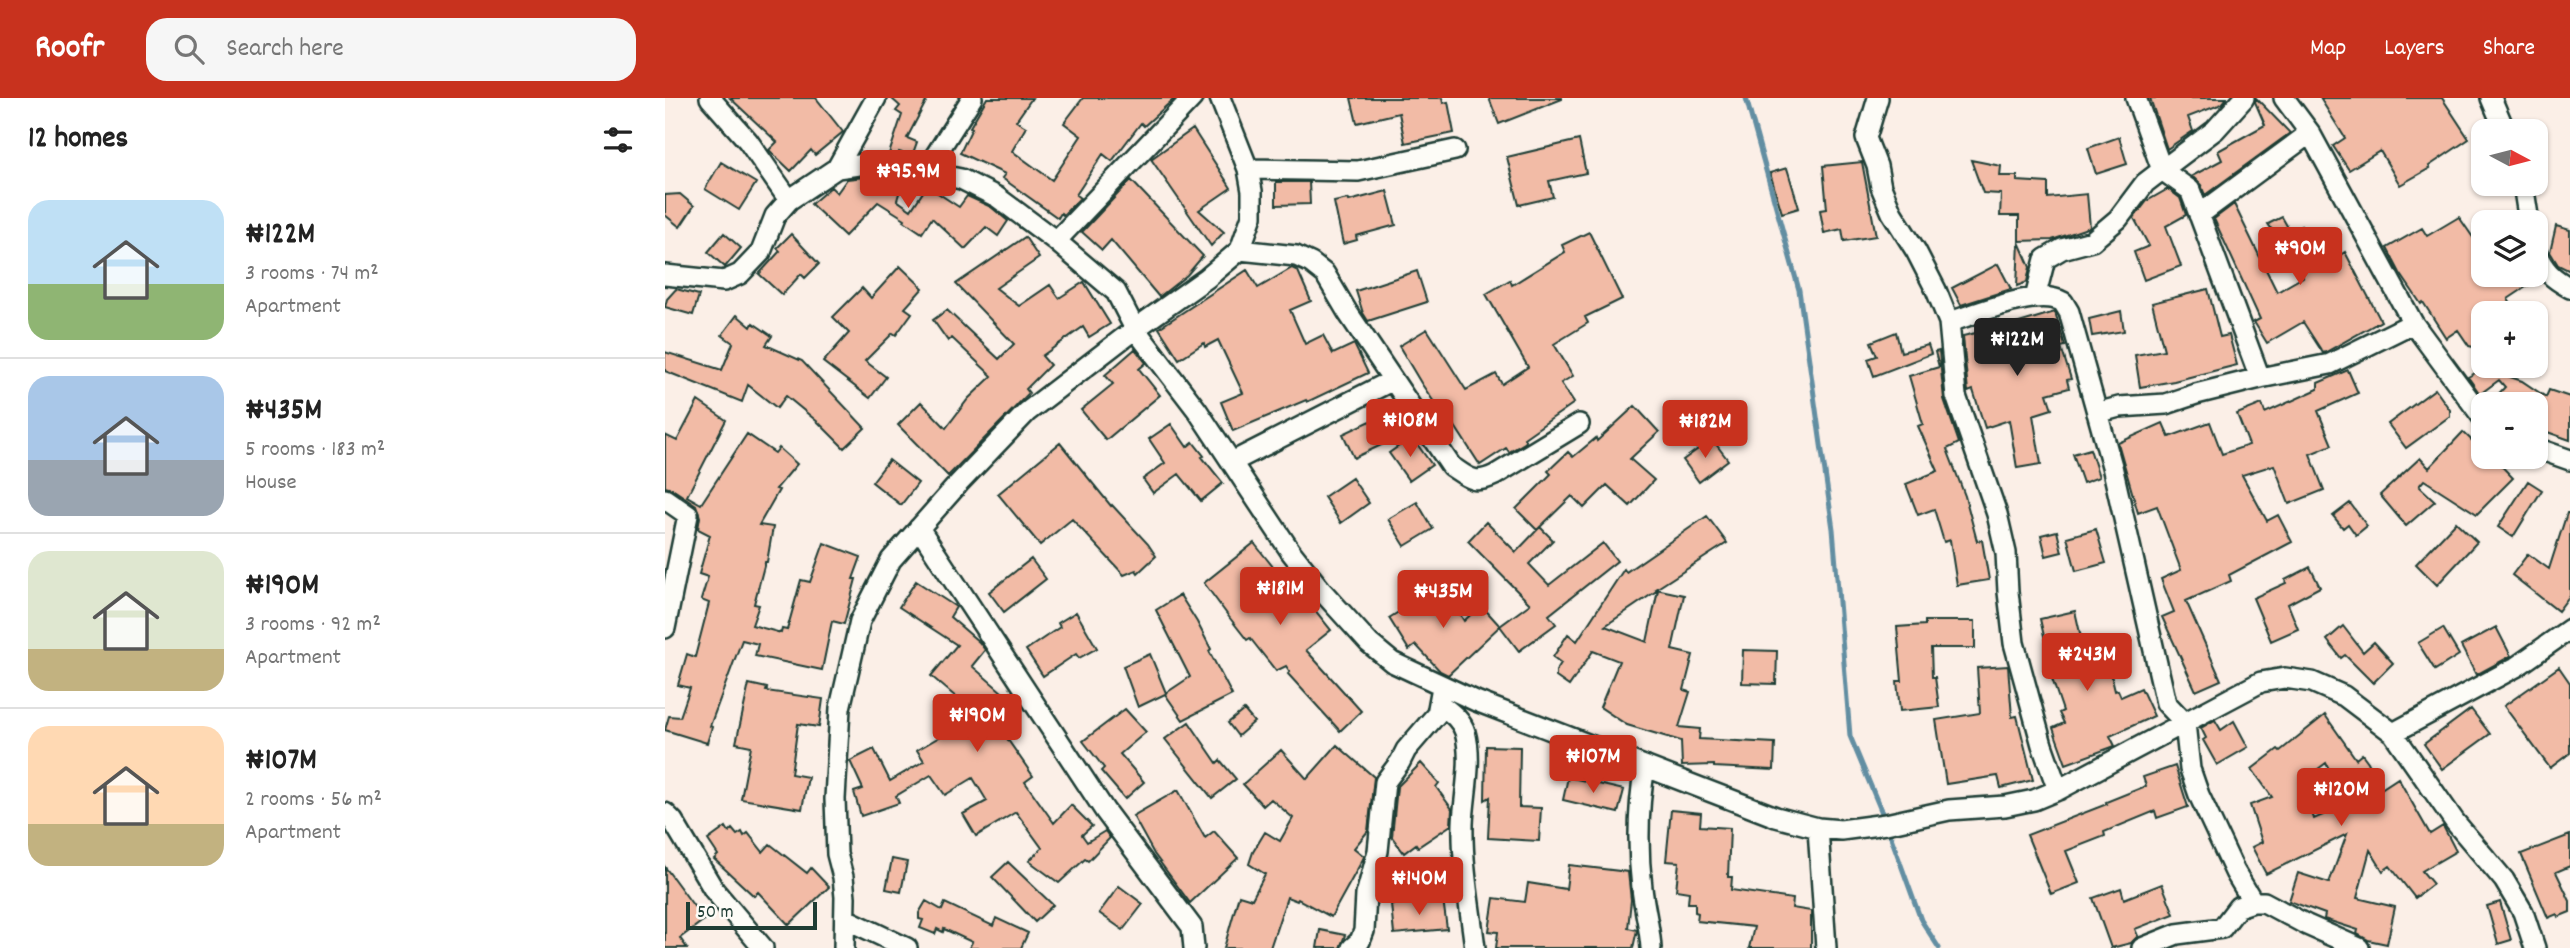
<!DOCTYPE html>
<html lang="en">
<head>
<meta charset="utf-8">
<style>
	:root { --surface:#fff; --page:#f6f6f6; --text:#222; --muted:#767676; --line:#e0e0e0; --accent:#c8321e }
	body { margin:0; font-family:Dekko,sans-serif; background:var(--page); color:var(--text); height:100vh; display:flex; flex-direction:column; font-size:26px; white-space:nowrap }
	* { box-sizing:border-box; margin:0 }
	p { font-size:23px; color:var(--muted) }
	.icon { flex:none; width:38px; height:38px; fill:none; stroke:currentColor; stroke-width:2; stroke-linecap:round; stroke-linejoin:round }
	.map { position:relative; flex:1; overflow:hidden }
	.panel { display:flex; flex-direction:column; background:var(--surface); width:665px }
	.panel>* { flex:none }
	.needle { width:46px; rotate:97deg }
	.fabs { position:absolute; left:1806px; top:21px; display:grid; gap:14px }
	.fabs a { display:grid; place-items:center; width:77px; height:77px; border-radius:14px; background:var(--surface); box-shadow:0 2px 5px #0004; font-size:35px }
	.scale { position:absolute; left:21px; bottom:18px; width:131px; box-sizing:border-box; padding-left:7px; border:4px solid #1f3d34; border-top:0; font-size:19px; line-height:24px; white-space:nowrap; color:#1f3d34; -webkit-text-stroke:5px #fdfcf7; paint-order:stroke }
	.price { position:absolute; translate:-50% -60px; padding:0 16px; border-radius:7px; background:var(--accent); color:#fff; font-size:23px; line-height:46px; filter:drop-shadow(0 2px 4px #0008) }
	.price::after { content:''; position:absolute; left:50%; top:42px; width:21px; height:16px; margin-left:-10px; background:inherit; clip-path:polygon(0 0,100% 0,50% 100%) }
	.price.on { background:#222; color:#fff }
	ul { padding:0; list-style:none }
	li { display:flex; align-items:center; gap:21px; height:175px; padding:0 28px }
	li+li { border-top:2px solid var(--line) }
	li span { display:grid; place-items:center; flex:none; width:196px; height:140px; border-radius:21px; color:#555 }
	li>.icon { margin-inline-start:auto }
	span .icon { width:84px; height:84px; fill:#fffc; stroke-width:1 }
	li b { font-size:30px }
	h2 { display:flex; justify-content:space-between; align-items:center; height:84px; padding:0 28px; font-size:30px }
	header { display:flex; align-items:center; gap:42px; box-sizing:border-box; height:98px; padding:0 35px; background:var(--accent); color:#fff }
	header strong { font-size:33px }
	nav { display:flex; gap:38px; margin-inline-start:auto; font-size:24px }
	.search { width:490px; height:63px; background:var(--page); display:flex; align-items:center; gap:18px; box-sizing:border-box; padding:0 24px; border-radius:21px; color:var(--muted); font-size:26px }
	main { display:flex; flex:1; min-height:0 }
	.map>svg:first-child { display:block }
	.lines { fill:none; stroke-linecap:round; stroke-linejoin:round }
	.stream { stroke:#628ea2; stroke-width:5 }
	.building { fill:#f2bba6; stroke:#1f3d34; stroke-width:2; fill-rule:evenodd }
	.street-casing { stroke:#1f3d34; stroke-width:24 }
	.street { stroke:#fdfcf7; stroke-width:19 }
</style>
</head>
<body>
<header>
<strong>Roofr</strong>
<div class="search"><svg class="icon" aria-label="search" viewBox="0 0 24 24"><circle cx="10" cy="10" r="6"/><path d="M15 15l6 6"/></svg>Search here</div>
<nav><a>Map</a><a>Layers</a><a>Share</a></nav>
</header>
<main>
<section class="panel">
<h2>12 homes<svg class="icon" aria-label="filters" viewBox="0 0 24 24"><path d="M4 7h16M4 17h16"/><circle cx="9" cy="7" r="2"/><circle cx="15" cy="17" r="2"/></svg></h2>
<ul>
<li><span style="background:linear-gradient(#bfe0f5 60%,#8fb573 0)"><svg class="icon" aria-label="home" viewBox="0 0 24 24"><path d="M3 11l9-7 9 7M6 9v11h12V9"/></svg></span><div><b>₦122M</b><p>3 rooms · 74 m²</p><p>Apartment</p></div></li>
<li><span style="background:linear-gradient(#a9c7e8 60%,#9aa5b1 0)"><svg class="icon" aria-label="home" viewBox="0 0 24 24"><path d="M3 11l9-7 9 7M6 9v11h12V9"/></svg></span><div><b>₦435M</b><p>5 rooms · 183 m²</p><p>House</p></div></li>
<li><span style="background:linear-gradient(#dfe7d0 70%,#c2b280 0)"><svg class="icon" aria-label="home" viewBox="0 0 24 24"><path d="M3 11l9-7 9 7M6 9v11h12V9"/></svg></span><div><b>₦190M</b><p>3 rooms · 92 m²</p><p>Apartment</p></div></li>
<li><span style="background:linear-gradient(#ffd9b3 70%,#c2b280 0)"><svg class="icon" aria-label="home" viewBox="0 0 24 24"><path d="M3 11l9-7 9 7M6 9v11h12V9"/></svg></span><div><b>₦107M</b><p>2 rooms · 56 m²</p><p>Apartment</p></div></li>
</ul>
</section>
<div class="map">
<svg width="1905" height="850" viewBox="0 0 1905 850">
	<rect width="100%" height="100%" fill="#fbefe7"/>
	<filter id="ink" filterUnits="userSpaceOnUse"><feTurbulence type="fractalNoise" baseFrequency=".0143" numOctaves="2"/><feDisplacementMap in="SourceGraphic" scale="14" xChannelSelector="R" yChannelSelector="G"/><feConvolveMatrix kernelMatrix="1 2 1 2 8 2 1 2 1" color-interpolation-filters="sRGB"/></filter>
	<g filter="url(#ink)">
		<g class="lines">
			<path class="stream" d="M1081,0L1134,192L1168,431L1185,638L1220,722
				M1223,731L1256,822L1274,850"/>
		</g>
		<path class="building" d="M65,0H151L178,34L150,57L146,52L126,73L104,52L112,44Z
			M226,0H263L242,40L252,44L247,58L234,54L233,57L224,56L237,17L231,13L235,8Z
			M322,0H367L351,23L361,29L347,53L387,82L416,38L399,25L418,0H510L479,28L476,25L447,63L438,56L411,97L415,100L398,117L396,115L393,120L337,80L340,76L295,55L307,30L305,29Z
			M686,0H777L778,5L783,4L789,35L740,45L734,15L692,25Z
			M824,0H897V1L834,26Z
			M1485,0H1562L1557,6L1523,19L1528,33L1502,51Z
			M1591,0L1625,35L1540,97L1536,87L1527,78L1557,62L1553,53L1600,27L1590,4Z
			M1655,0H1777L1804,41L1764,68L1765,70L1735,87L1715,53L1684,72L1668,48L1680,40Z
			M528,31L566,90L534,112L559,134L546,148L486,61Z
			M1454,39L1462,66L1431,76L1423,50Z
			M914,42L921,75L884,83L888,99L854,107L842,59Z
			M1306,62L1336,68L1335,78H1352V83L1383,85V100L1422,96L1425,129L1387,142L1354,143V118H1335L1336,96L1318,95Z
			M56,64L91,85L74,112L40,91Z
			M1197,64L1211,138L1179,143L1177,131L1159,135L1155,112L1162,111L1158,68Z
			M1122,70L1134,110L1117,115L1105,75Z
			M200,79L220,93L226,83L236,89L232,102L246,112L262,88L294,109L302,98L326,109L343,123L333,138L321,129L300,151L267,120L257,135L239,123L240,121L213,104L180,138L146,106L166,89L172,95L182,81Z
			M466,82L538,158L522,177L494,199L446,142L437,152L417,134Z
			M611,84H644L645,106L611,107Z
			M1503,91L1515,100L1521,117L1501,128L1516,168L1479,182L1469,154L1484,148L1469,120L1482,103Z
			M722,93L731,127L691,138L692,142L678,146L669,104L683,101L684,103Z
			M15,96L29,108L15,129L0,117V97Z
			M1569,106L1612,194L1638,179L1603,126L1617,119L1626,135L1636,128L1651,151L1654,149L1664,164L1680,154L1716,223L1661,254L1658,255L1638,224L1602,245L1589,224L1595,221L1549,121Z
			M1794,119L1818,154V177H1870L1873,181L1843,201L1851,215H1818V251L1804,248L1793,232L1781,240L1758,204L1756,206L1735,175L1722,150L1757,130L1762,138Z
			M1891,128L1905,132V173L1893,167L1885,154Z
			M924,134L957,201L920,219L923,225L889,246L908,278L896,285L909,305L859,340L861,344L844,354L841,350L815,367L775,305L771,307L756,285L734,248L762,231L801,292L831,276L837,286L863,269L821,196L845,182L847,187L900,154L897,147Z
			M59,135L76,150L60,169L43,154Z
			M126,136L154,166L140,180L136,176L117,197L94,176L115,153L112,150Z
			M360,139L374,160L331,190L354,208L385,187L394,200L419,184L445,226L424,239L418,229L377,258L385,267L361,291L364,295L283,378L233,327L256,304L281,330L303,301L327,278L287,240L283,243L268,222L282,212L334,261L349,246L291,186Z
			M1354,144L1365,169L1362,184L1352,188Z
			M1333,166L1346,191L1296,207L1287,190Z
			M235,168L258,190L240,210L247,215L231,237L228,235L200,263L221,279L205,300L158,264L184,235L168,219L197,190L206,200Z
			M627,170L633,173L646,203L625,212L640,246L658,237L668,256L689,246L703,275L642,304L641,302L568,333L556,304L578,295L553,242L540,249L539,245L514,261L494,230L582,172L593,190Z
			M752,173L762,204L703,223L698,215L691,193Z
			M11,191L34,197L28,217L0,209L2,201Z
			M1543,191L1555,239L1564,237L1572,267L1509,283L1475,289L1470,257L1499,252L1487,205Z
			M1456,213L1459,233L1427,238L1424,221Z
			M1390,214L1400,248L1396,249L1406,281L1402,282L1404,290L1382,296L1387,311L1368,317L1376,366L1352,370L1344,322L1320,330L1308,292L1303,294L1298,238L1323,232L1324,234Z
			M72,217L86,229L88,225L107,238L101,247L137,263L200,330L179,350L154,325L121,298L112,310L83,287L77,304L0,273V254L57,272L68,245L57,237Z
			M1231,234L1236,254L1263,247L1266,256L1209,278L1203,261L1212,258L1206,244Z
			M470,251L481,265L474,271L495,297L441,342L416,312L448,286L440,277Z
			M1274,253L1279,301L1294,345L1282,351L1300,398L1312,443L1317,442L1324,482L1292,487L1285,442L1279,444L1269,411L1253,417L1241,386L1273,373L1253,328L1258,326L1244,278L1274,269L1270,254Z
			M1819,270L1857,283L1881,299L1884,292L1905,299V342L1871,330V306H1824L1840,289L1834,282L1815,296L1803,279Z
			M1683,272L1693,295L1653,313L1667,347L1645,356L1659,392L1624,406L1609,367L1577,377L1602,423L1613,417L1627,444L1564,477L1566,483L1521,503L1556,582L1531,593L1497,519L1509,514L1496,481L1516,472L1492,408L1473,415L1453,345L1498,325L1504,339L1545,324L1557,356L1584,347L1572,316L1597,306L1600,315L1653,291V285Z
			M1770,291L1785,312V318L1741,350L1723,326Z
			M33,303L61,322L22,398L36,406L82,336L110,355L114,350L132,366L111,391L114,392L94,427L108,429L102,464H100L89,506L94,507L87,527L116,535L117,531L122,532L136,482L145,484L159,445L196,459L188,481H191L179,526L167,523L157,572L90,558L93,546L77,542L45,628L47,629L42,645L0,632L4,618L15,619L25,590L13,587L22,556L30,559L44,505L36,502L43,479L34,476L45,437L33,431L35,419L31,407L7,391L0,389V337L12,343Z
			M970,308L994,334L965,361L989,382L965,408L942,387L919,410L907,398L872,432L851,411L886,376L883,373L903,354L908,359L931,340L932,343Z
			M714,319L725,343L689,360L678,336Z
			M506,326L522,349L528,344L539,358L537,359L558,385L536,403L514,376L488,395L478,381L500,365L484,341Z
			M1798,334L1818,353V359H1828L1848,380L1812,416L1759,382L1754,388L1770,403L1741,428L1715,397L1755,360L1764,370Z
			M747,339L767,367L744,383L724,355Z
			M1047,341L1063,362L1034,384L1018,362Z
			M395,345L446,408L447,407L483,446L491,458L473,475L471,472L459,477L407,421L375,447L333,396Z
			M1425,351L1434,379L1418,385L1408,356Z
			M224,362L253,385L236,407L207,384Z
			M687,380L704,405L676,425L659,399Z
			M1863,383L1877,392L1848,439L1833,429Z
			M752,404L768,431L740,448L723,421Z
			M1685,405L1702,428L1691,437L1683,426L1678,430L1668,418Z
			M1902,415H1905V497L1893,513L1847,477L1863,456L1884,471Z
			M1042,418L1062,445L991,491L1019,497L1007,552L1028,557L1019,592L1025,594L1014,629L1035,631L1034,641L1110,645L1109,672L1049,669V667L1017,668L1016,643L962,627L935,609L954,563L928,553L904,588L891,579V573L896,565L888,559L903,536L912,543L959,471L961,474ZM993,492L982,544L940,528Z
			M821,424L851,454L875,429L888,442L864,466L884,487L938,445L952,463L884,517L891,526L854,553L835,528L865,506L803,443Z
			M1791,424L1812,444L1772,487L1751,466Z
			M1431,431L1441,465L1411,473L1402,439Z
			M1392,433L1397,454L1381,458L1376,437Z
			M589,445L613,475L619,471L625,481L628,479L641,501L666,532L641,552L696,613L675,633L623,576L625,574L621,568L611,573L585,540L582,542L564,519L539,485Z
			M366,461L381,481L339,514L324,494Z
			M1645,469L1655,489L1623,506L1633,531L1606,543L1588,500L1621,485L1620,482Z
			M251,483L291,509L285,519L314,544L320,552L307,568L352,607L334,629L368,678L360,684L389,725L406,707L427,728L417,737L422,744L440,733L445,740L423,763L420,761L394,785L364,763L377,750L351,714L311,738L298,716L322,703L308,680L280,697L266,677L231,698L234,705L196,718L189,694L198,691L185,663L209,651L225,683L259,663L252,652L305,621L299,616L304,610L266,578L292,547L234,509Z
			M777,487L799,523L816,507L835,528L783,577L775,573L751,547L744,552L724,520Z
			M515,497L532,524L546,551L544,553L567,597L518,622L500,596L473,609L458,568L485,556L501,595L525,579L491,512Z
			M1410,513L1420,557L1440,552L1450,593L1453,592L1456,599L1476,590L1489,618L1445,638L1450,648L1401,666L1388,630L1399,625L1394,615L1398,613L1383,569L1386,568L1375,521Z
			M411,514L432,550L414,560L411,556L378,578L361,552L395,529L393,525Z
			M1260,523H1310V550H1266L1267,579H1270L1274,609L1235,613L1232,583H1237L1232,529L1260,527Z
			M1678,528L1698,554L1709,544L1728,565L1708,585L1680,557L1676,560L1662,542Z
			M1831,529L1846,558L1811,577L1796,548Z
			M1778,530L1794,557L1770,572L1753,545Z
			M1078,552L1112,553L1111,586L1077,585Z
			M1343,568L1347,619L1352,618L1368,682L1336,690L1333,678L1281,686L1271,622L1315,615L1312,570Z
			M1894,569L1905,585V655L1885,670L1839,608Z
			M84,586L102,590L101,593L158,601L154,629L133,626L126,676L143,679L137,711L76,701L86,648L71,645Z
			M460,611L481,634L455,656L479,684L460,701L436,673L439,670L418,643Z
			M1806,611L1825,636L1777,671L1759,646Z
			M579,612L589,624L573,638L563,625Z
			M1660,617L1691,661L1697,656L1703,664L1716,691L1733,680L1765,736L1778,728L1791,753L1757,773L1768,786L1750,800L1725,768L1718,773L1705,752L1692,800L1730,809L1722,846L1703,842L1692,836L1693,832L1659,821L1660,816L1624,803L1633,775L1664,785L1682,736L1601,776L1587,749L1597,744L1585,707L1607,699L1587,671L1613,651L1615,653ZM1661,665L1681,707L1649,721L1637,683Z
			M1550,622L1556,632L1569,623L1583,649L1552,667L1538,642L1541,640L1536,630Z
			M524,624L552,665L555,662L571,681L547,700L500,641Z
			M672,647L709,679L703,733L689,750L699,758L698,761L666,819L633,801L632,803L622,799L605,850H559L574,797L587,801L600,776L584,766L588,754L600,734L615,743L628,720L606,701L598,708L578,686L616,652L642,681Z
			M821,648L855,649L854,709L876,710L874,743L823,740L825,699L820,702Z
			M756,665L774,685L771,689L787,711L786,727L753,749L751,746L739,755L727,739L732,689Z
			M1510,668L1523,709L1492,720L1490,713L1439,734L1440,738L1401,753L1414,785L1386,796L1362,737L1442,706L1441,704L1481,688L1478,679Z
			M903,679L959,692L953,715L898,702Z
			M513,692L540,740L549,733L573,760L525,805L489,756L468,718Z
			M1006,712L1036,715L1035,728L1065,730L1063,779H1067L1066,792L1128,801L1127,810L1146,813V850H1084L1089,829L1032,823L1033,815L1030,814V805H1023L1024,794L1011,792L1014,764L1001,763Z
			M61,729L64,734L67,731L72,737L77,734L79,738L83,735L98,754L105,746L142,775L146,770L164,789L124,827L93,794L89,798L49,761L53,757L43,742Z
			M1905,737V768L1891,774L1905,803V814L1893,819L1892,816L1883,820L1856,756Z
			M227,761L242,764L236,794L221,791Z
			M343,764L388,807L370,824L327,779Z
			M904,767L963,774L966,802L963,830L972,832L968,850H831L833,834L824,833L829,800L860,804L863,785L901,791Z
			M0,769L39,822L15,840L22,850H0Z
			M1497,786L1509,816L1470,831L1473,838L1466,845L1446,850L1428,800L1456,790L1459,801Z
			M454,788L478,806L458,832L434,815Z
			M778,801L782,831L729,836L726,806Z
			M261,803L277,812L280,805L328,828L331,820L363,835L356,850H304L307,844L279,831L278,834L272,831L270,836L255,830L258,822L254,821V815Z
			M1835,804L1846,842L1833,846L1822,808Z
			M655,832L680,837L675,850H652Z"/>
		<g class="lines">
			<g class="street-casing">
				<path id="street" d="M45,0L83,43L124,102
					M1213,0L1201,40L1212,68L1216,89L1227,115L1251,153L1271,192L1284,224L1291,298L1332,416L1341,455L1343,494L1349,545L1377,647L1393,692
					M1471,0L1497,72L1550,32L1579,0
					M1619,0L1645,35L1748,225L1818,320
					M1826,0L1840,33
					M172,70L211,0
					M583,71L693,73L790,52
					M260,74L307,0
					M1858,86L1864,124
					M1534,117L1645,35
					M391,143L527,0
					M575,152L631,158L646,165L660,176L683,215L786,368C804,380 809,387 830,377L914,326
					M1871,154C1879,173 1887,180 1905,190
					M0,177L59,183L75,176L96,154L110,118L124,102L172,70L201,66L241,70L296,81L332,99L391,143L451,194L470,231L532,312L626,454L656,492L704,545L727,564L811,603L1111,719L1153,730L1176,732L1221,726L1284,712L1340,708L1369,702L1393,692L1596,584L1620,580L1647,584L1679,598L1728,635L1790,724L1839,782L1858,814L1870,850
					M1370,200L1380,161L1397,151L1427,143L1453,121L1480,85L1497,72L1525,92L1595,280
					M1284,224C1313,216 1371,189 1398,204L1404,214L1447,368L1501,605L1520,625L1525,671L1534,697L1570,774L1588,804
					M1432,315L1454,309L1501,306L1531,296L1595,280L1665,266L1748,225
					M1871,350L1905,362
					M567,364L728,282
					M0,401L23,417L0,530
					M254,430L440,713L527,829L529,850
					M775,606C785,614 796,621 800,634C808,663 799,696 798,726C797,767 805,809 810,850
					M1728,635L1851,569L1905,531
					M980,668C973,709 972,748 977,790C979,810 985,830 986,850
					M0,715L8,723L49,792L98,850
					M1153,730L1161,850
					M181,821L242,850
					M179,850L180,799L178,779L172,756L170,701L175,610L195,523L226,462L294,385L362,314L470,231L542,180L575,152L587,118V93L583,71L555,0
					M687,850L695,843L699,833L701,797L713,753L720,684L735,664L741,652L772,616L777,589
					M1477,850L1512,836L1557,830L1573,809L1588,804H1599L1642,827L1694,850"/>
			</g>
			<use href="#street" class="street"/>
		</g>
	</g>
</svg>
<div class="fabs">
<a><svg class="needle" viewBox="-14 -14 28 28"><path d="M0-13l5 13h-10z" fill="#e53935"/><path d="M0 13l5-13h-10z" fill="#767676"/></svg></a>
<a><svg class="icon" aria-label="layers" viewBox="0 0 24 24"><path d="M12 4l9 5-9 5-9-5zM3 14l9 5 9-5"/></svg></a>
<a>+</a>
<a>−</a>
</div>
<div class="scale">50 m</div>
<b class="price" style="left:243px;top:112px">₦95.9M</b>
<b class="price" style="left:1635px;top:189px">₦90M</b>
<b class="price on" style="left:1352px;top:280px">₦122M</b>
<b class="price" style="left:745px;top:361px">₦108M</b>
<b class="price" style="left:1040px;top:362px">₦182M</b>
<b class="price" style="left:615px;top:529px">₦181M</b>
<b class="price" style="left:778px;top:532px">₦435M</b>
<b class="price" style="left:1422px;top:595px">₦243M</b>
<b class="price" style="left:312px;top:656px">₦190M</b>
<b class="price" style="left:928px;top:697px">₦107M</b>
<b class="price" style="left:1676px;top:730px">₦120M</b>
<b class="price" style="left:754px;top:819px">₦140M</b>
</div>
</main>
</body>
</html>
